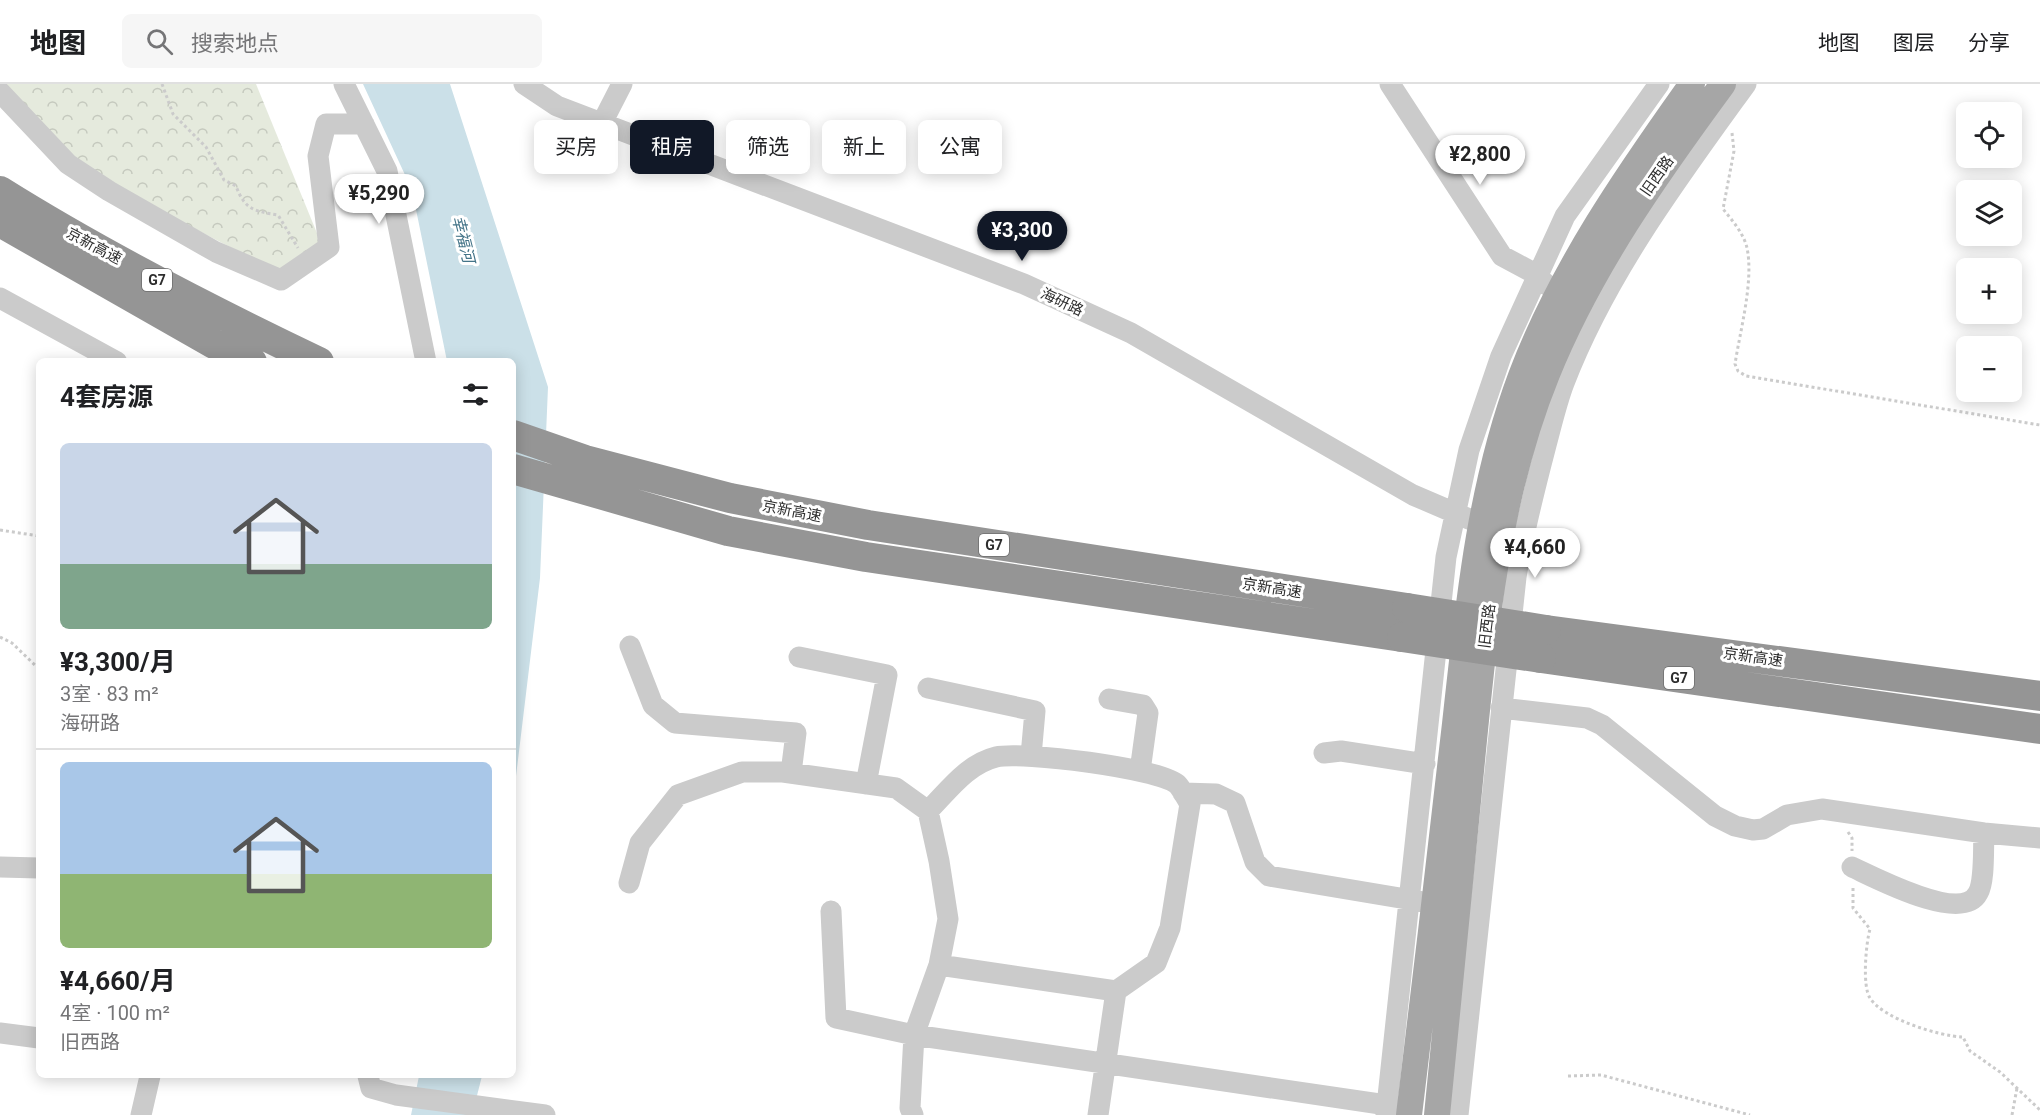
<!DOCTYPE html>
<html lang="zh">
<head>
<meta charset="utf-8">
<style>
	:root { --surface:#fff; --page:#f6f6f6; --text:#202124; --muted:#757577; --line:#e0e0e0; --accent:#111827 }
	body { margin:0; font-family:Roboto,"Noto Sans SC",sans-serif; background:var(--page); color:var(--text); height:100vh; display:flex; flex-direction:column; font-size:22px; white-space:nowrap }
	* { box-sizing:border-box; margin:0 }
	p { font-size:20px; color:var(--muted) }
	.icon { flex:none; width:33px; height:33px; fill:none; stroke:currentColor; stroke-width:2; stroke-linecap:round; stroke-linejoin:round }
	.map { position:relative; flex:1; overflow:hidden }
	.panel { position:absolute; left:36px; top:274px; width:480px; height:720px; display:flex; flex-direction:column; background:var(--surface); border-radius:9px; box-shadow:0 3px 15px #0003 }
	.panel>* { flex:none }
	.guide { position:absolute; left:534px; top:36px; width:570px; height:54px; display:flex; gap:12px }
	.fabs { position:absolute; left:1956px; top:18px; display:grid; gap:12px }
	.fabs a { display:grid; place-items:center; width:66px; height:66px; border-radius:9px; background:var(--surface); box-shadow:0 3px 15px #0003; font-size:30px }
	.price { position:absolute; translate:-50% -51px; padding:0 14px; border-radius:21px; background:#fff; color:#222; font-size:20px; line-height:39px; filter:drop-shadow(0 2px 3px #0008) }
	.price::after { content:''; position:absolute; left:50%; top:36px; width:18px; height:14px; margin-left:-9px; background:inherit; clip-path:polygon(0 0,100% 0,50% 100%) }
	.price.on { background:var(--accent); color:#fff }
	ul { padding:0; list-style:none }
	li { display:grid; align-content:center; gap:12px; height:318px; padding:0 24px }
	li+li { border-top:2px solid var(--line) }
	li span { display:grid; place-items:center; height:186px; border-radius:9px; color:#555 }
	li>.icon { margin-inline-start:auto }
	span .icon { width:108px; height:108px; fill:#fffc; stroke-width:1 }
	li b { font-size:26px }
	h2 { display:flex; justify-content:space-between; align-items:center; height:72px; padding:0 24px; font-size:26px }
	.tag { padding:0 21px; border-radius:9px; background:var(--surface); box-shadow:0 3px 15px #0003; font-size:21px; line-height:54px }
	.tag.on { background:var(--accent); color:#fff }
	header { display:flex; align-items:center; gap:36px; box-sizing:border-box; height:84px; padding:0 30px; background:var(--surface); border-bottom:2px solid var(--line) }
	header strong { font-size:28px }
	nav { display:flex; gap:33px; margin-inline-start:auto; font-size:21px }
	.search { width:420px; height:54px; background:var(--page); display:flex; align-items:center; gap:15px; box-sizing:border-box; padding:0 21px; border-radius:9px; color:var(--muted); font-size:22px }
	.map>svg:first-child { display:block }
	.forest { fill:url(#forest-crowns) }
	.water { fill:#cbe0e8 }
	.lines { fill:none; stroke-linecap:round; stroke-linejoin:round }
	.path { stroke:#cbcbcb; stroke-width:3; stroke-dasharray:3 3; stroke-linecap:butt }
	.minor { stroke:#cbcbcb; stroke-width:21 }
	.major { stroke:#a6a6a6; stroke-width:26 }
	.highway { stroke:#959595; stroke-width:30 }
	.highway-bridge { stroke:#959595; stroke-width:30 }
	.labels { text-anchor:middle; stroke-width:6; stroke-linejoin:round; paint-order:stroke }
	.shield { fill:#fff; stroke:#6d6d6d; stroke-width:1.5 }
	.shield-label { font-size:14px; font-weight:bold; fill:#2e2e2e }
	.street-label { font-size:15px; fill:#2e2e2e; stroke:#fff }
	.water-label { font-size:16px; font-style:italic; fill:#447488; stroke:#fff }
</style>
</head>
<body>
<header>
<strong>地图</strong>
<div class="search"><svg class="icon" aria-label="search" viewBox="0 0 24 24"><circle cx="10" cy="10" r="6"/><path d="M15 15l6 6"/></svg>搜索地点</div>
<nav><a>地图</a><a>图层</a><a>分享</a></nav>
</header>
<div class="map">
<svg width="2040" height="1031" viewBox="0 0 2040 1031">
	<defs>
		<pattern id="forest-crowns" width="20" height="18" patternUnits="userSpaceOnUse" patternTransform="scale(1.5)"><rect width="20" height="18" fill="#e5eadd"/><path d="M2 6a3 3 0 1 1 6 0M12 15a3 3 0 1 1 6 0" fill="none" stroke="#c5c9be"/></pattern>
	</defs>
	<rect width="100%" height="100%" fill="#fff"/>
	<path class="forest" d="M5,0H256L321,159L278,188L122,107L62,64Z"/>
	<path class="water" d="M363,0H450L548,303L540,494L513,717V278L447,277L412,106Z
		M419,992H482L472,1031H411Z"/>
	<g class="lines">
		<path class="path" d="M162,0L173,30L206,63L224,96L236,102C245,126 254,127 278,131L298,164
			M1732,49L1734,67L1723,125C1732,136 1744,150 1747,164C1754,197 1740,247 1735,280L1738,287L1746,292L2040,341
			M0,446L39,452
			M0,553L12,559L39,585
			M1848,748L1852,754V767
			M1853,804V824L1870,845C1866,859 1862,902 1870,914C1883,935 1939,952 1963,953L1970,967L2000,988L2040,1026
			M1568,992L1601,991L1750,1031
			M2012,1031L2017,1004"/>
		<path class="minor" d="M344,0L387,87L426,278
			M524,0L557,22L1024,200L1131,249L1413,411L1469,435
			M1390,0L1502,172L1532,188L1547,201
			M0,8L68,80L109,107L216,168L281,196L329,163L318,72L326,40H364
			M602,39L622,0
			M0,214L117,278
			M630,562L653,621L675,639L796,649L791,689
			M799,573L887,591L866,700
			M928,604L1035,627L1031,672
			M1109,615L1143,621L1148,629L1140,687
			M1501,624L1587,634L1602,641L1715,732L1735,742L1753,746L1763,745L1787,731L1822,725L1984,749L2040,754
			M1324,669L1341,667L1425,680
			M1183,709L1216,710L1235,719L1255,778L1269,792L1424,818
			M928,727C948,707 967,680 996,673C1022,667 1157,684 1177,700C1182,705 1186,714 1190,720L1170,844L1156,879L1116,907
			M0,783L39,784
			M1852,783C1874,793 1962,840 1978,809C1985,797 1983,764 1984,749
			M629,799L640,759L678,711L742,688H783L896,704L928,727L939,777L948,835L939,881L914,951L910,1024L913,1031
			M831,827L836,934L914,951L1400,1023
			M939,881L1116,907L1098,1031
			M0,949L39,954
			M368,992L371,1004L396,1011L545,1031
			M141,1031L150,992
			M1386,1031L1446,473L1469,366L1501,272L1565,132L1659,0
			M1458,1031L1516,493C1523,450 1534,407 1545,365C1551,343 1556,320 1564,299C1606,190 1678,94 1746,0"/>
		<path class="major" d="M1409,1031C1425,901 1440,770 1455,640C1468,522 1479,404 1521,292C1561,186 1627,91 1692,0
			M1437,1031C1448,916 1460,802 1471,687C1484,554 1496,415 1547,290C1590,184 1656,91 1723,0"/>
		<path class="highway" d="M0,107C102,171 210,226 319,278
			M0,138L214,260L252,278
			M513,351L585,376L730,414L868,441L1407,524
			M513,385L728,447L866,473L1402,553
			M1546,546L2040,612
			M1541,574L2040,645"/>
		<path class="highway-bridge" d="M1407,524L1546,546
			M1402,553L1541,574"/>
	</g>
	<g class="labels">
		<g class="shield">
			<rect x="142" y="185" width="30" height="22" rx="4.5"/>
			<rect x="979" y="450" width="30" height="22" rx="4.5"/>
			<rect x="1664" y="583" width="30" height="22" rx="4.5"/>
		</g>
		<g class="shield-label">
			<text x="157" y="201">G7</text>
			<text x="994" y="466">G7</text>
			<text x="1679" y="599">G7</text>
		</g>
		<g class="street-label">
			<text transform="translate(1657 92) rotate(-55)" y="5">旧西路</text>
			<text transform="translate(94 162) rotate(28)" y="5">京新高速</text>
			<text transform="translate(1062 218) rotate(25)" y="5">海研路</text>
			<text transform="translate(792 427) rotate(11)" y="5">京新高速</text>
			<text transform="translate(1272 504) rotate(9)" y="5">京新高速</text>
			<text transform="translate(1487 542) rotate(-83)" y="5">旧西路</text>
			<text transform="translate(1753 573) rotate(8)" y="5">京新高速</text>
		</g>
		<g class="water-label">
			<text transform="translate(464 155) rotate(76)" y="6">幸福河</text>
		</g>
	</g>
</svg>
<div class="fabs">
<a><svg class="icon" aria-label="locate" viewBox="0 0 24 24"><circle cx="12" cy="12" r="6"/><path d="M12 2v4M12 18v4M2 12h4M18 12h4"/></svg></a>
<a><svg class="icon" aria-label="layers" viewBox="0 0 24 24"><path d="M12 4l9 5-9 5-9-5zM3 14l9 5 9-5"/></svg></a>
<a>+</a>
<a>−</a>
</div>
<b class="price" style="left:1480px;top:102px">¥2,800</b>
<b class="price" style="left:379px;top:141px">¥5,290</b>
<b class="price on" style="left:1022px;top:178px">¥3,300</b>
<b class="price" style="left:1535px;top:495px">¥4,660</b>
<div class="guide">
<a class="tag">买房</a>
<a class="tag on">租房</a>
<a class="tag">筛选</a>
<a class="tag">新上</a>
<a class="tag">公寓</a>
</div>
<section class="panel">
<h2>4套房源<svg class="icon" aria-label="filters" viewBox="0 0 24 24"><path d="M4 7h16M4 17h16"/><circle cx="9" cy="7" r="2"/><circle cx="15" cy="17" r="2"/></svg></h2>
<ul>
<li><span style="background:linear-gradient(#c9d6e8 65%,#7fa58c 0)"><svg class="icon" aria-label="home" viewBox="0 0 24 24"><path d="M3 11l9-7 9 7M6 9v11h12V9"/></svg></span><div><b>¥3,300/月</b><p>3室 · 83 m²</p><p>海研路</p></div></li>
<li><span style="background:linear-gradient(#a9c7e8 60%,#8fb573 0)"><svg class="icon" aria-label="home" viewBox="0 0 24 24"><path d="M3 11l9-7 9 7M6 9v11h12V9"/></svg></span><div><b>¥4,660/月</b><p>4室 · 100 m²</p><p>旧西路</p></div></li>
</ul>
</section>
</div>
</body>
</html>
